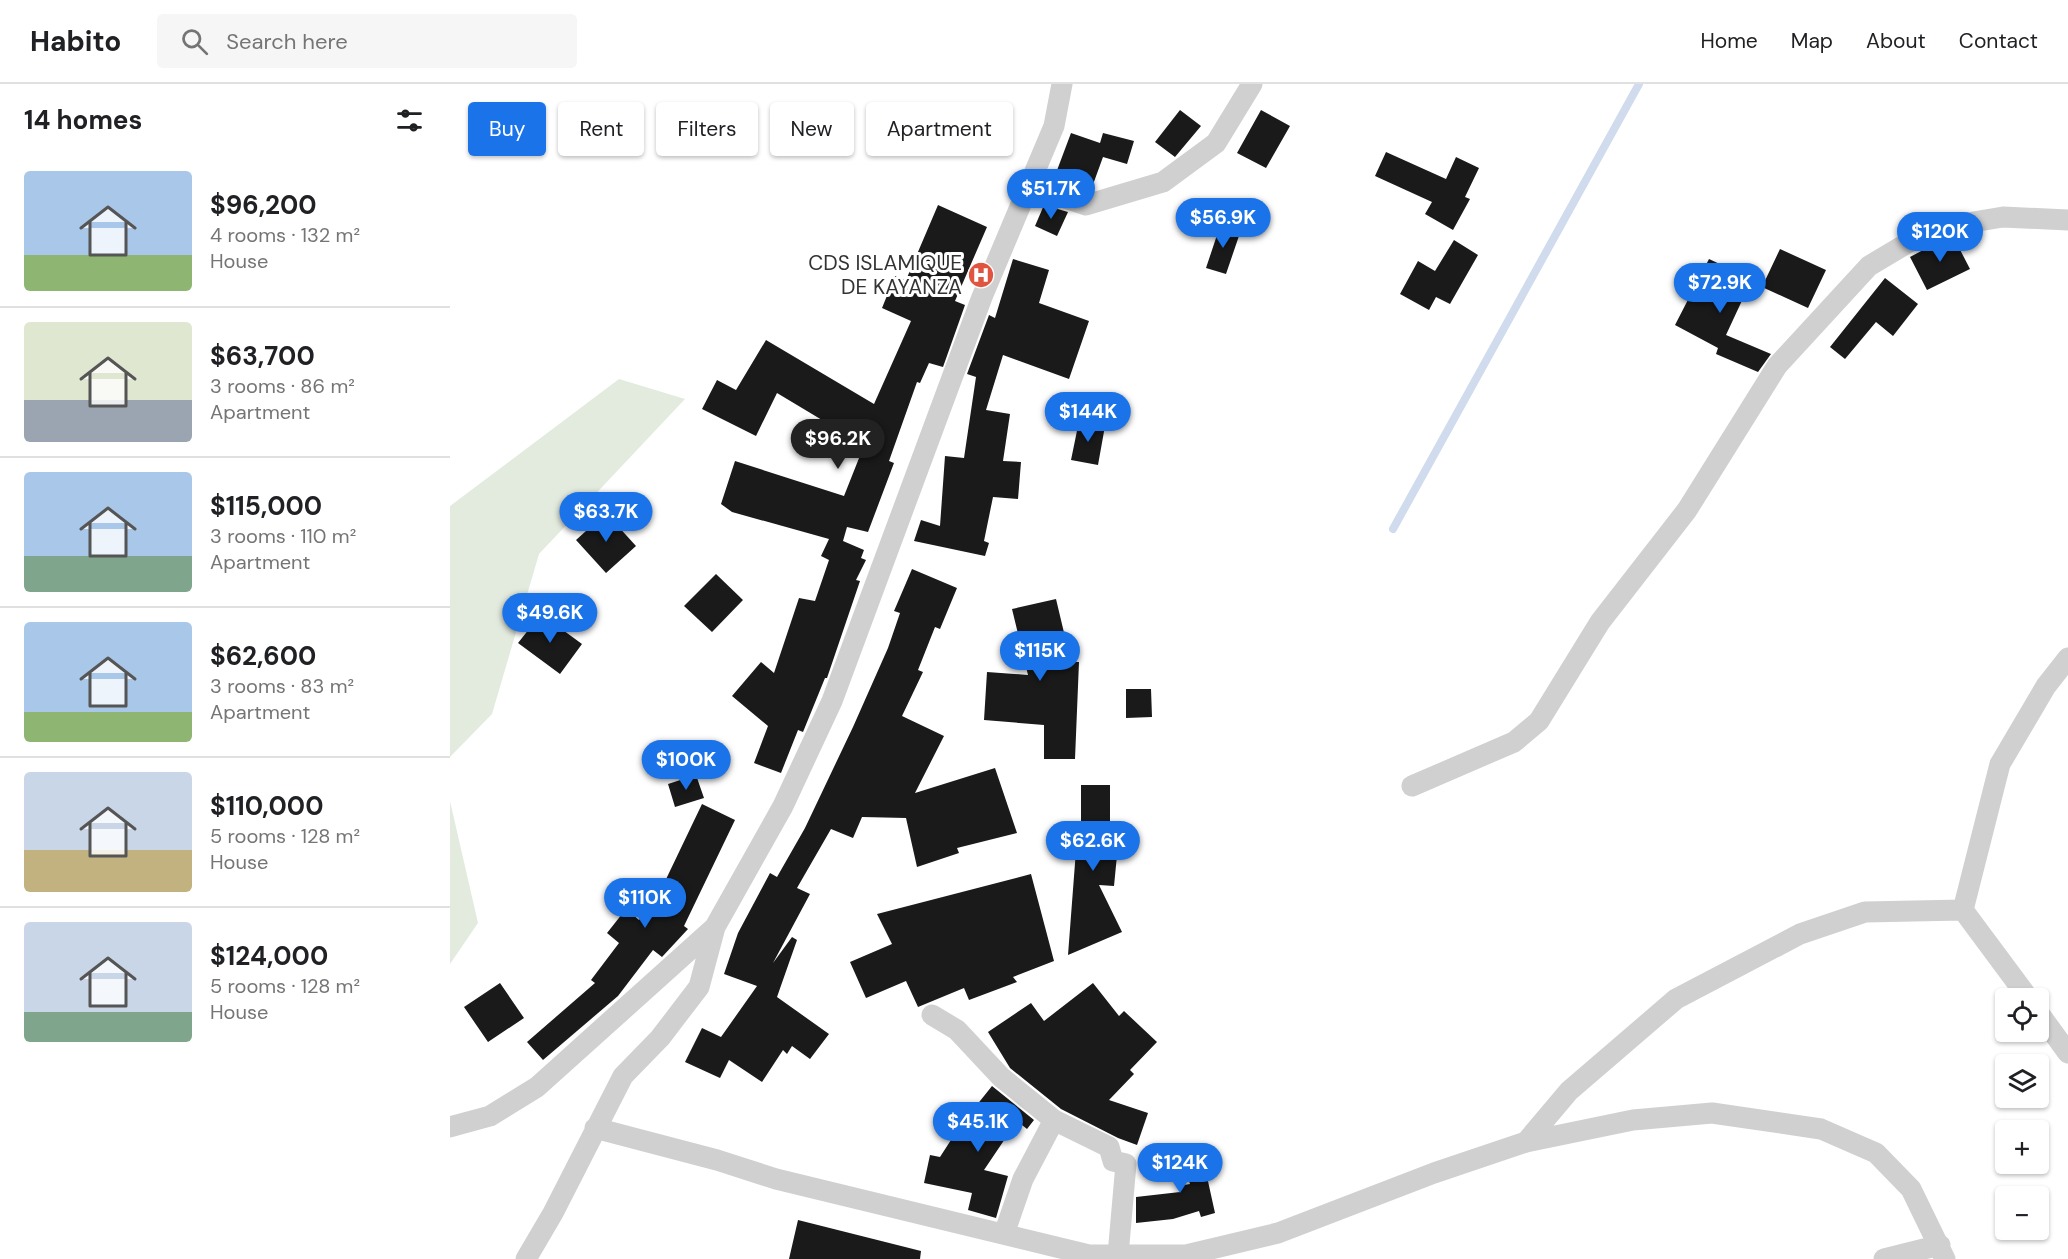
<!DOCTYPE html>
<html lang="en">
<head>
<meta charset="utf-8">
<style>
	:root { --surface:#fff; --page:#f6f6f6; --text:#202124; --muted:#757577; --line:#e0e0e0; --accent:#1a73e8 }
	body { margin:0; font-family:"DM Sans",sans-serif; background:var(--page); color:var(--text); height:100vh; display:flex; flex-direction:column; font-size:22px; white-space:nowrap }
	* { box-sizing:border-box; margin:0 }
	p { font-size:20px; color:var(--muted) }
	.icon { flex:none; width:33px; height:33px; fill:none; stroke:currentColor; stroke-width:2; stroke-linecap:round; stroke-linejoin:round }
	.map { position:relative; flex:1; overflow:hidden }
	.sheet { display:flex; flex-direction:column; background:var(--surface); width:450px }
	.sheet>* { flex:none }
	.hud { position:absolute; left:18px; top:18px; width:570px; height:54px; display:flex; gap:12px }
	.fabs { position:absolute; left:1545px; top:904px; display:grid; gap:12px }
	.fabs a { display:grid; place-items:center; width:54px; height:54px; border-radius:6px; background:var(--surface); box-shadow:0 2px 4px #0004; font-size:30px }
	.price { position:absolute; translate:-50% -51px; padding:0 14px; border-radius:21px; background:var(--accent); color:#fff; font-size:20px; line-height:39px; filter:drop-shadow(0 2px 3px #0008) }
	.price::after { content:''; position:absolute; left:50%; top:36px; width:18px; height:14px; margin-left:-9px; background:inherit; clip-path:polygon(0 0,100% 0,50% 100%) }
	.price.active { background:#222; color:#fff }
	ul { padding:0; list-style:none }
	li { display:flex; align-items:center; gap:18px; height:150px; padding:0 24px }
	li+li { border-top:2px solid var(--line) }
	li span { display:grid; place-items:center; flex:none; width:168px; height:120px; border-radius:6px; color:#555 }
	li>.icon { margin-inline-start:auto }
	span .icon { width:72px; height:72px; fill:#fffc; stroke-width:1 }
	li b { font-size:26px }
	h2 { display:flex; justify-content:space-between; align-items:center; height:72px; padding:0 24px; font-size:26px }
	.pill { padding:0 21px; border-radius:6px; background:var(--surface); box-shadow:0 2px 4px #0004; font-size:21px; line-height:54px }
	.pill.active { background:var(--accent); color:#fff }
	header { display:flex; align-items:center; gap:36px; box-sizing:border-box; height:84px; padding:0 30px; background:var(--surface); border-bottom:2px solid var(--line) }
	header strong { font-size:28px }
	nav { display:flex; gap:33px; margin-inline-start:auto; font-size:21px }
	.search { width:420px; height:54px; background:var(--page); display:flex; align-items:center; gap:15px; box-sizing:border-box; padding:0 21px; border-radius:6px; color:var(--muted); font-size:22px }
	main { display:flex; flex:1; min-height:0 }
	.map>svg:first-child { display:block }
	.green { fill:#e3ebdf }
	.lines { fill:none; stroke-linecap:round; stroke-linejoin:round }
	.stream { stroke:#d0dced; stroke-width:8 }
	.building { fill:#1a1a1a }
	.street { stroke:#d0d0d0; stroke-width:21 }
	.labels { text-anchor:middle; stroke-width:6; stroke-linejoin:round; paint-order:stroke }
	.poi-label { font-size:21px; fill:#333; stroke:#fff; text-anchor:end }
</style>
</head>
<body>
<header>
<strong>Habito</strong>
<div class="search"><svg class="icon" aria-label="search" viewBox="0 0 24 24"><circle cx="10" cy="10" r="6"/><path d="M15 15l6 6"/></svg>Search here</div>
<nav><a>Home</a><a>Map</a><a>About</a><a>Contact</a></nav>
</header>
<main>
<section class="sheet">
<h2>14 homes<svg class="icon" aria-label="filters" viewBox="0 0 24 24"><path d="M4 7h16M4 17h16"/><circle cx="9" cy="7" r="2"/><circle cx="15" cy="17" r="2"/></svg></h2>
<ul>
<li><span style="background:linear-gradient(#a9c7e8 70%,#8fb573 0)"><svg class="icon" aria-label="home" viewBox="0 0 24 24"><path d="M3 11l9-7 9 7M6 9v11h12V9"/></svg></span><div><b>$96,200</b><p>4 rooms · 132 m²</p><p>House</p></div></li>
<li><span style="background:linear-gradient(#dfe7d0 65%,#9aa5b1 0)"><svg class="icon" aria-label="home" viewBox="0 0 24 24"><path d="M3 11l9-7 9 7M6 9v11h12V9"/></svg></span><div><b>$63,700</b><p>3 rooms · 86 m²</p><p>Apartment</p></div></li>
<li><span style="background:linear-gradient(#a9c7e8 70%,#7fa58c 0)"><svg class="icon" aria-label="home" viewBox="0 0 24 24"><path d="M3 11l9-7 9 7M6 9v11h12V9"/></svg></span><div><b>$115,000</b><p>3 rooms · 110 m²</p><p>Apartment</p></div></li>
<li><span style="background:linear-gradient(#a9c7e8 75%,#8fb573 0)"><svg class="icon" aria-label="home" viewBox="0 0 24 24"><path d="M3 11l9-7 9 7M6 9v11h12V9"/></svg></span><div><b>$62,600</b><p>3 rooms · 83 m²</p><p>Apartment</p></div></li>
<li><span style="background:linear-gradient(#c9d6e8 65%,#c2b280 0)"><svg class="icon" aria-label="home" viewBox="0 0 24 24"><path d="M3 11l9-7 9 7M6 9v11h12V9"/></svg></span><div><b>$110,000</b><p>5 rooms · 128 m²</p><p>House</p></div></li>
<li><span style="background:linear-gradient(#c9d6e8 75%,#7fa58c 0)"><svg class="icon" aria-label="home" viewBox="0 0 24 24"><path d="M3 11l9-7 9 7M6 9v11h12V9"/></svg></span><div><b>$124,000</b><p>5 rooms · 128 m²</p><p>House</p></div></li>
</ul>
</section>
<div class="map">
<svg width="1618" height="1175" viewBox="0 0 1618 1175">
	<rect width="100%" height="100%" fill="#fff"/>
	<path class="green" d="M169,295L235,315L89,470L42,630L0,673V422Z
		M0,717L28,839L0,880Z"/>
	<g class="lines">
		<path class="stream" d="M943,445L1189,0"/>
	</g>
	<path class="building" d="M730,26L751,42L725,73L705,58Z
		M811,26L840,42L816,84L787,69Z
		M621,49L650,59L653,49L684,57L677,80L653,73L641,106L636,108L603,97Z
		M936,68L996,95L1006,73L1029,84L1015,113L1020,115L1003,146L975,130L982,118L925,92Z
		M488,121L537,143L505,217L515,221L493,283L479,279L470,299L467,298L439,377L444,379L418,448L397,443L393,457L414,466L411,474L416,476L406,496L410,497L377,594H375L353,648L348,646L331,689L304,679L318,642L282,612L311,578L324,589L349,514L365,517L379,476L371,472L379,455L282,428L271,420L285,377L394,412L415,359L402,354L327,309L306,352L252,325L267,296L286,306L316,256L424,320L461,237L432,224L445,192L456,196Z
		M594,121L618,128L607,152L585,142Z
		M771,139L791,146L776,190L756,184Z
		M1504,154L1520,185L1477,206L1460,173L1492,156Z
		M1004,156L1028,171L1000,220L986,213L979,226L950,210L968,177L985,187Z
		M1330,165L1376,186L1358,224L1312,203Z
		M563,175L599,186L589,219L639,237L619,295L553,271L536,326L560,330L553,377L571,378L568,415L543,413L534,457L539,459L535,472L464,457L471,436L490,442L495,372L514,374L526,293L517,290L539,231L545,234Z
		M1259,175L1302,195L1276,251L1321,270L1308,288L1266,270L1268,264L1225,241Z
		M1435,194L1468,220L1443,252L1426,238L1395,275L1380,263Z
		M629,337L655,342L648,381L621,376Z
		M156,429L186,462L156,489L126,456Z
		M462,485L507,504L490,545L485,543L468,586L473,588L452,632L494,652L465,709L545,684L567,749L507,764L509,769L467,783L456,734L412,733L403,754L381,745L347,804L360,810L323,879L342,853L347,856L327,913L379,950L360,975L342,962L337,970L333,966L312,998L279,976L270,994L235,978L252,944L271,953L307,902L274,890L288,849L320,789L327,793L355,744L403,643L438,564L450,529L444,527Z
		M266,490L293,516L262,548L234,522Z
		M606,515L621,578H629L625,675H594V641L534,636L537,588L578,591L562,525Z
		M91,530L132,560L110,590L68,559Z
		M676,605H701L702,633L676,634Z
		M246,691L254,714L225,723L218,700Z
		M631,701H660V760L668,761L664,802L649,801L672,848L618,871L627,753L631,758Z
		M252,720L285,736L234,842L238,845L212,873L203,866L168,912L93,976L77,958L145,899L141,896L169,859L157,849L176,825L189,836L207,814Z
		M581,790L604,877L563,893L567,898L519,916L514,904L468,923L456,897L416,914L400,878L442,860L427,830Z
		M50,899L74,934L38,958L14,923Z
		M643,899L669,932L674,927L707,958L680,986L684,990L659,1016L698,1029L687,1061L668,1054L611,1025L560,984L538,948L581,919L594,937Z
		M542,1002L584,1036L577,1045L567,1037L534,1086L558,1092L546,1134L518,1126L522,1109L474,1099L480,1071L490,1073L510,1042Z
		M750,1061L765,1129L751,1133L749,1127L723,1135L686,1139V1113L730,1108L728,1102L740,1100L729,1068Z
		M348,1136L471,1167L470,1175H339Z"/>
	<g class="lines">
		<path class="street" d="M579,102L636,121L713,98L766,59L802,0
			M962,702L1064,658L1089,637L1150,538L1237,426L1327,282L1419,182L1481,145L1553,133L1618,136
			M1513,826L1550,680L1596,602L1618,574
			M1588,928L1618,969
			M482,931L507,946L551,993L604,1036L659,1063L663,1077L676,1080L668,1171
			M0,1043L40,1032L87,1003L265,843L333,722L382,617L532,213L604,42L612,0
			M145,1044L267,1076L326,1095L639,1171H736L828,1149L984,1089L1076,1058L1183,1036L1262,1029L1371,1045L1426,1069L1461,1105L1495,1175
			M1076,1058L1119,1007L1226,915L1350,850L1415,828L1513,826L1579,915
			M554,1150L573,1095L604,1036
			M76,1175L103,1129L173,992L210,954L249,903L265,843
			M1434,1175L1490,1161"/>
	</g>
	<defs>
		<g id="hospital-disc" transform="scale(1.35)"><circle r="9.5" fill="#df5540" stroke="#fff"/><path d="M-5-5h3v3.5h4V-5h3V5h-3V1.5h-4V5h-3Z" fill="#fff"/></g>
	</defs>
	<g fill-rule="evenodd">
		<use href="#hospital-disc" x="531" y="191"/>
	</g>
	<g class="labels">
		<g class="poi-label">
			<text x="512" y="186">CDS ISLAMIQUE<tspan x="512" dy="24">DE KAYANZA</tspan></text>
		</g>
	</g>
</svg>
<div class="fabs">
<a><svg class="icon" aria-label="locate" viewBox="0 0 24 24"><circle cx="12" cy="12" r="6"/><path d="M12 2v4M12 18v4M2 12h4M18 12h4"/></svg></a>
<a><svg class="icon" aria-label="layers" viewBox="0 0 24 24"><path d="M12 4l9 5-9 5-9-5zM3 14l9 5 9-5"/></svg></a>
<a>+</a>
<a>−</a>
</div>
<b class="price" style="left:601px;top:136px">$51.7K</b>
<b class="price" style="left:773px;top:165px">$56.9K</b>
<b class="price" style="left:1490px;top:179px">$120K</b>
<b class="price" style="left:1270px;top:230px">$72.9K</b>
<b class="price" style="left:638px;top:359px">$144K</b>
<b class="price active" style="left:388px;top:386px">$96.2K</b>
<b class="price" style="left:156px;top:459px">$63.7K</b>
<b class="price" style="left:100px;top:560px">$49.6K</b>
<b class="price" style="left:590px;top:598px">$115K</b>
<b class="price" style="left:236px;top:707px">$100K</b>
<b class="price" style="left:643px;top:788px">$62.6K</b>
<b class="price" style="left:195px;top:845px">$110K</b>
<b class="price" style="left:528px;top:1069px">$45.1K</b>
<b class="price" style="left:730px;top:1110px">$124K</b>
<div class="hud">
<a class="pill active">Buy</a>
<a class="pill">Rent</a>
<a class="pill">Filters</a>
<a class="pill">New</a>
<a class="pill">Apartment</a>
</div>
</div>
</main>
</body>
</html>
